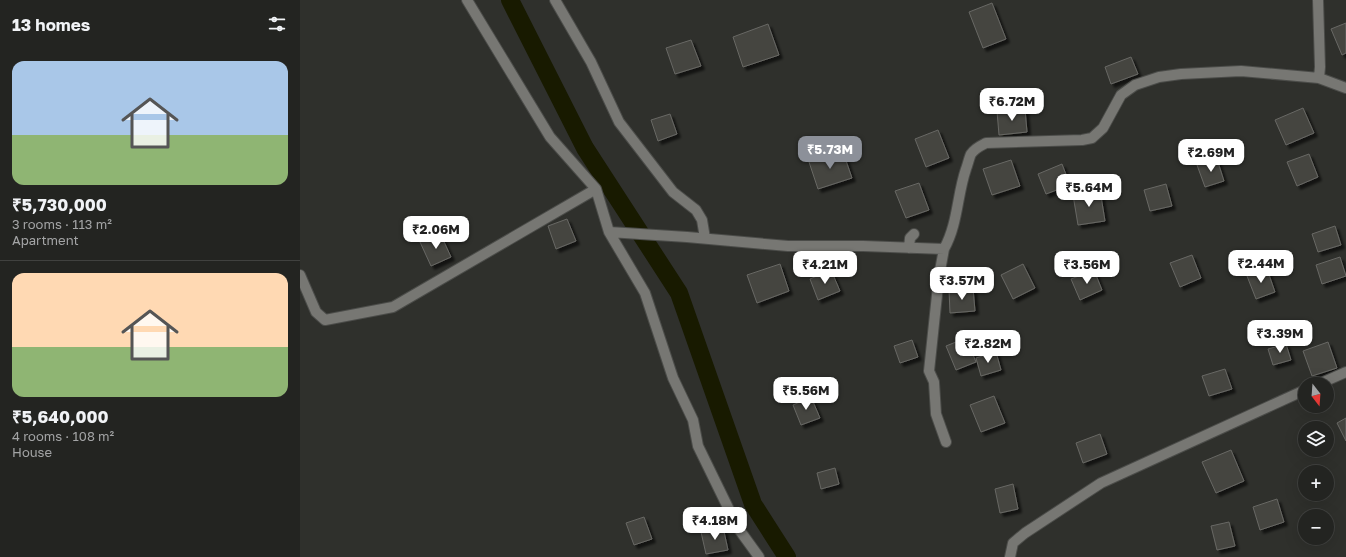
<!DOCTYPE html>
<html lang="en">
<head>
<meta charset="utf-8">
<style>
	:root { --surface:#232421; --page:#2b2c2a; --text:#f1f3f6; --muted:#a3a4a5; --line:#40413f; --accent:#8c9099 }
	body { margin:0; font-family:"Golos Text",sans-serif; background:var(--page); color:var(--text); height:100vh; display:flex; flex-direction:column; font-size:15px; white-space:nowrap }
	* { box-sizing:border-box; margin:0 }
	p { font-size:13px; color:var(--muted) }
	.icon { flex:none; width:22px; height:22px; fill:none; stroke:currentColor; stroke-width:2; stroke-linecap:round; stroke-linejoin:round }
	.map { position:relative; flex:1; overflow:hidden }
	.side { display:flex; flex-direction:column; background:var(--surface); width:300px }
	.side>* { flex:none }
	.needle { width:26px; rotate:163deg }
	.buttons { position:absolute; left:998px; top:377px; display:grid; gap:8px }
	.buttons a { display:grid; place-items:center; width:36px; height:36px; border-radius:50%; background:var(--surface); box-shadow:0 4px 16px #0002,0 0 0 1px var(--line); font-size:20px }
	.price { position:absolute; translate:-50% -34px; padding:0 9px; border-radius:8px; background:#fff; color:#222; font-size:13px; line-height:26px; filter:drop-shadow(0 1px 2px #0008) }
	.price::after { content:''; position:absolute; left:50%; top:24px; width:12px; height:9px; margin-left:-6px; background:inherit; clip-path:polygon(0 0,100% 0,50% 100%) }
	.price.on { background:var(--accent); color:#fff }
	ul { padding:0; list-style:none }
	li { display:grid; align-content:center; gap:8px; height:212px; padding:0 12px }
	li+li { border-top:1px solid var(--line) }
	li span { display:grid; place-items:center; height:124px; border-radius:12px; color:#555 }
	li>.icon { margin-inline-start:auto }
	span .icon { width:72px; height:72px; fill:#fffc; stroke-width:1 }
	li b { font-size:17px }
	h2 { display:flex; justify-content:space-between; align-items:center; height:48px; padding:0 12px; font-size:17px }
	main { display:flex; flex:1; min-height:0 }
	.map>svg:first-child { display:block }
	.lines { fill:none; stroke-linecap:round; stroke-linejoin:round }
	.canal { stroke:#181a00; stroke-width:18 }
	.building { fill:#454541; stroke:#686864; filter:url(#shadow) }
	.minor-casing { stroke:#4b4c49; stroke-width:12 }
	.minor { stroke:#777773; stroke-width:10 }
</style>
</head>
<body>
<main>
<section class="side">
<h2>13 homes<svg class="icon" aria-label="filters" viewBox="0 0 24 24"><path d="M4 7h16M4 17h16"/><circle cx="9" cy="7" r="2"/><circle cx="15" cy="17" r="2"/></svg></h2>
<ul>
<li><span style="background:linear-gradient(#a9c7e8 60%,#8fb573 0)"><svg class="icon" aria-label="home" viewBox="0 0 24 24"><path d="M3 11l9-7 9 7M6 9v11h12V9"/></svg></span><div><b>₹5,730,000</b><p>3 rooms · 113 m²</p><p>Apartment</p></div></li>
<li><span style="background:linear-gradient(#ffd9b3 60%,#8fb573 0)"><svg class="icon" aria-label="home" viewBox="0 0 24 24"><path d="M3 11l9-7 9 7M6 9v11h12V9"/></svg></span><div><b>₹5,640,000</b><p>4 rooms · 108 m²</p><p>House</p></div></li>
</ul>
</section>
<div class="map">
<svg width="1046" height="557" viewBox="0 0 1046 557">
	<defs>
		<filter id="shadow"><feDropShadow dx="3.5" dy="3.5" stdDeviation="1" flood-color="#0009"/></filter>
	</defs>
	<rect width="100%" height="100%" fill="#2f302c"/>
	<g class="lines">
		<path class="canal" d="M210,0L285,148L379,293L453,504L487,557"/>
	</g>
	<path class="building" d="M692,3L706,39L683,48L669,12Z
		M1046,23V53L1042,55L1031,29Z
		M468,24L479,55L443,67L433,37Z
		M391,40L401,66L375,74L366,48Z
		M831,57L838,74L811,84L805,67Z
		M1003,108L1014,133L986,145L975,120Z
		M725,109L727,132L699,135L697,111Z
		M370,114L377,134L358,141L351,120Z
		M638,130L649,158L626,167L615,139Z
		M543,152L552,178L518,189L509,162Z
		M1009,154L1018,177L997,186L987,162Z
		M917,159L924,181L905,187L897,165Z
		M711,160L720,186L692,195L683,169Z
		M762,164L770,185L746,194L738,174Z
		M619,183L629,210L606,218L595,191Z
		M866,184L872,206L850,211L844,190Z
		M800,190L805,221L778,225L773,195Z
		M267,219L276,241L256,249L248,226Z
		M1035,226L1041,245L1018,252L1012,234Z
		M140,233L151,257L131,266L120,242Z
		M522,250L528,264L510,271L504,257Z
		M892,255L901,278L880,287L870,263Z
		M1040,257L1046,276L1022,284L1016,265Z
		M480,264L489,291L457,303L447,275Z
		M723,264L735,288L713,299L701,275Z
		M967,269L975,292L956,299L947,276Z
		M531,270L540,291L518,300L510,279Z
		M794,270L802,290L780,300L771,279Z
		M673,288L675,311L650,313L649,290Z
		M666,338L676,362L656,370L646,346Z
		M612,340L618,357L600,363L594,346Z
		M1028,342L1037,368L1012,376L1003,351Z
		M986,344L991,360L973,365L968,349Z
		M696,352L701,370L681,376L676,358Z
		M925,369L932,389L909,396L902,376Z
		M694,396L705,423L681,432L670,405Z
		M511,397L520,418L501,425L493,405Z
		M1046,418V441L1037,423Z
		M800,434L807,454L783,463L776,443Z
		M931,450L944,481L916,493L902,462Z
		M535,468L539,484L521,489L517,473Z
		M713,484L718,509L700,513L695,489Z
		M977,499L984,522L960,530L953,507Z
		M344,517L352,539L334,545L326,523Z
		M929,522L935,546L917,550L911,526Z
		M423,527L428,550L406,554L401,532Z"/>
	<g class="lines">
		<g class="minor-casing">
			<path id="minor" d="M167,0L250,137L296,189L309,232L345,293L373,378L393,420L398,446L438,528L459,557
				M255,0L291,62L319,122L373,192L396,210L402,220L405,238
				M1018,0L1020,67L1019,78
				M309,232L387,237L488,246H563L644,249C658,224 657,195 666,169C668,164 669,158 671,154C675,148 680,146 686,143L782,140L792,138L803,128L821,95L835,85L859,77L881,74L941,71L1019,78L1046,88
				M609,248L610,238L614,234
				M644,249L639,276L629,371L634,382L636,414L646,442
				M0,275L16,312L25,320L93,307L296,189
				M1019,384L1046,372
				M710,557L713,543L725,533L801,483L1005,390"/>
		</g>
		<use href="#minor" class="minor"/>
	</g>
</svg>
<div class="buttons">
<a><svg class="needle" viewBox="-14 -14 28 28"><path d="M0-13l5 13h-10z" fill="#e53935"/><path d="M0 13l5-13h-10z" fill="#a3a4a5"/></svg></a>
<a><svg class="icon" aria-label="layers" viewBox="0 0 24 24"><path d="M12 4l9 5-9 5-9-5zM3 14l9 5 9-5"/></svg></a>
<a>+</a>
<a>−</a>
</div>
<b class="price" style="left:712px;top:122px">₹6.72M</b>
<b class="price on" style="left:530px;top:170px">₹5.73M</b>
<b class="price" style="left:911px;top:173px">₹2.69M</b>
<b class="price" style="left:789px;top:208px">₹5.64M</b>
<b class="price" style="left:136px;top:250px">₹2.06M</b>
<b class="price" style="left:961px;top:284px">₹2.44M</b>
<b class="price" style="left:525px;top:285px">₹4.21M</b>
<b class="price" style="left:787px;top:285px">₹3.56M</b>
<b class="price" style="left:662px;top:301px">₹3.57M</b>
<b class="price" style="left:980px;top:354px">₹3.39M</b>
<b class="price" style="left:688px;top:364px">₹2.82M</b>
<b class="price" style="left:506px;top:411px">₹5.56M</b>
<b class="price" style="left:415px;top:541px">₹4.18M</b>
</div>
</main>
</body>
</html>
